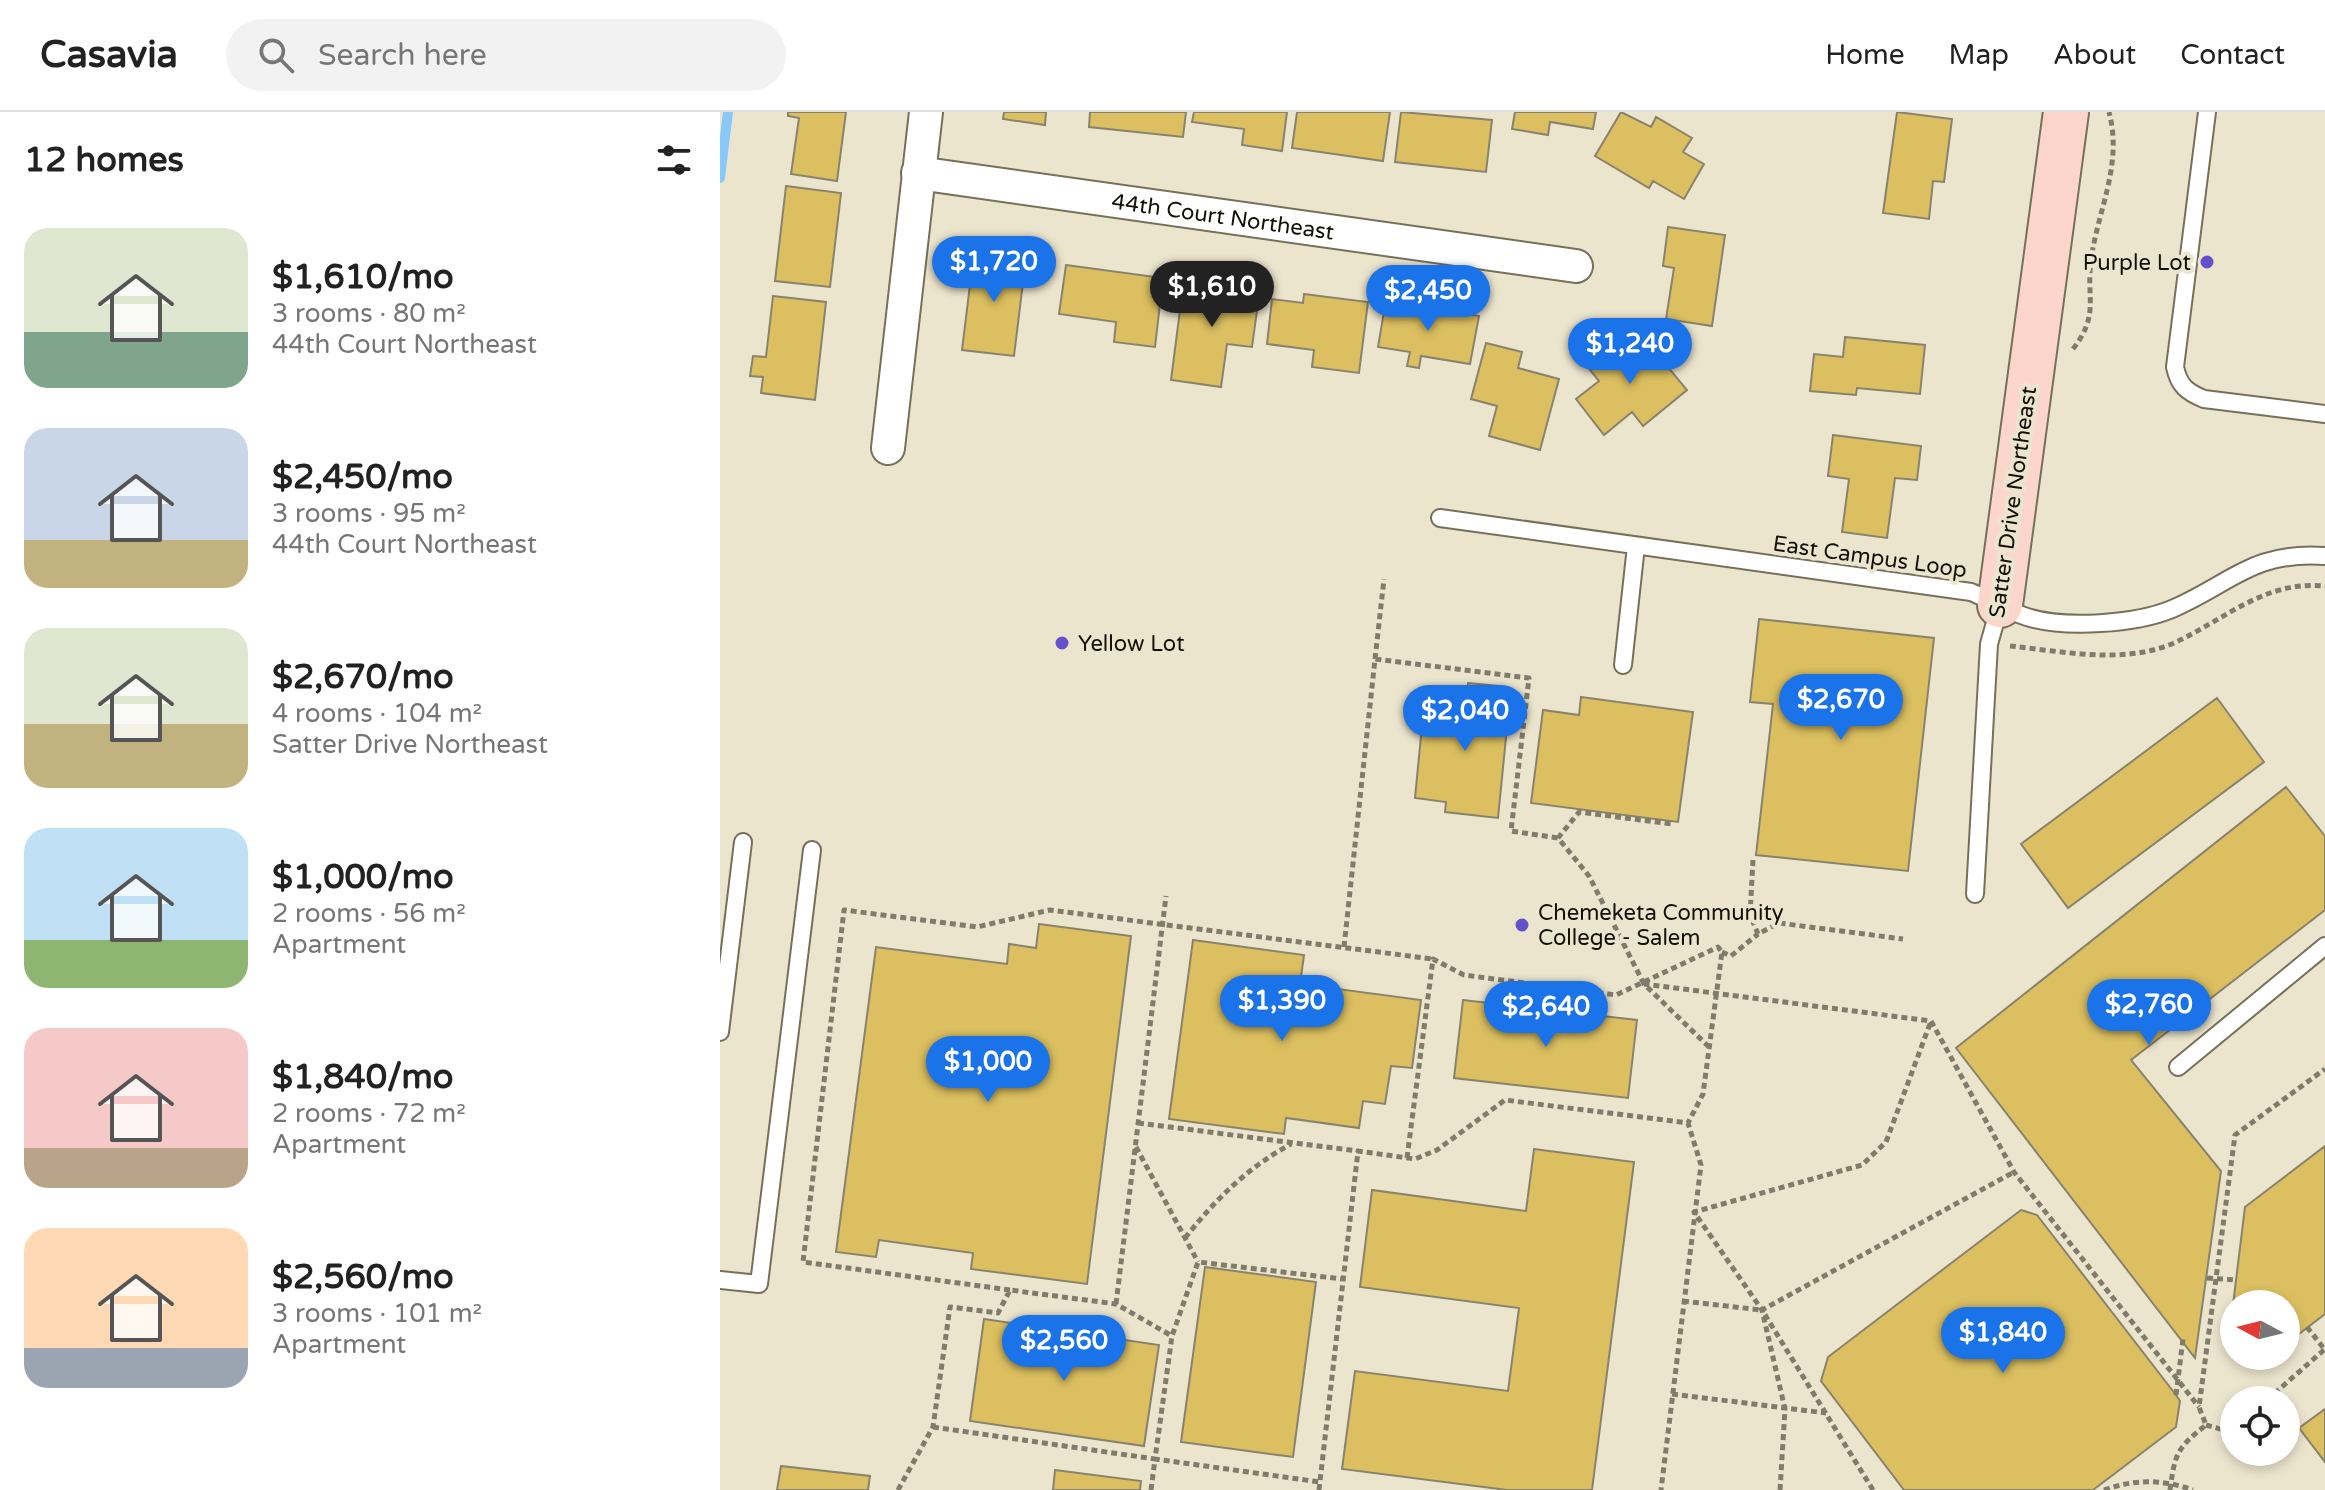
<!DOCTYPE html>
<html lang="en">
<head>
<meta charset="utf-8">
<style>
	:root { --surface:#fff; --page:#f2f2f2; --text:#222; --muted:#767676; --line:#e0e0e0; --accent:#1a73e8 }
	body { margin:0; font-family:"Varela Round",sans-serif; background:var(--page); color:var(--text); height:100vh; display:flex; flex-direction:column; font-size:30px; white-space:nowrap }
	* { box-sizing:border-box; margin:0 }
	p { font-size:26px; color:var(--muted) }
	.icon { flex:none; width:44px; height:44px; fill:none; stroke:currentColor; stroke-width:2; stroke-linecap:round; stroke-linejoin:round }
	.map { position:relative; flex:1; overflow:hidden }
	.drawer { display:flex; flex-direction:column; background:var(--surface); width:720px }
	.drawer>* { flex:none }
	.needle { width:52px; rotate:277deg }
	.tools { position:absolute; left:1500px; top:1178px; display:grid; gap:16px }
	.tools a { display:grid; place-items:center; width:80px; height:80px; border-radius:50%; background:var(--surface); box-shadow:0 4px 12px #0003; font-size:40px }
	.price { position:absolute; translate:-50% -68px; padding:0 18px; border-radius:28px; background:var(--accent); color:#fff; font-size:26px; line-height:52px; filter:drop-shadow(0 2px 4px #0008) }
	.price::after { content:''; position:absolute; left:50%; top:48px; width:24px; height:18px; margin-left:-12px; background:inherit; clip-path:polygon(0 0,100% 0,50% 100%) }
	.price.on { background:#222; color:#fff }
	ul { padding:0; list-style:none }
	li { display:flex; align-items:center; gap:24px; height:200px; padding:0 24px }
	li span { display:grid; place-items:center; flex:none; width:224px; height:160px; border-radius:24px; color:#555 }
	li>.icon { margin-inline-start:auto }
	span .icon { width:96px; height:96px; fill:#fffc; stroke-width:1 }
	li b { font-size:34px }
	h2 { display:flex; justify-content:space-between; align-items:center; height:96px; padding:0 24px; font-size:34px }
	header { display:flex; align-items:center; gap:48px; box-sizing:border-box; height:112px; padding:0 40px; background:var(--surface); border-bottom:2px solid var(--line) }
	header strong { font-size:38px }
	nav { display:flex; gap:44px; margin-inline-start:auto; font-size:28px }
	.search { width:560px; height:72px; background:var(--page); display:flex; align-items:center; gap:20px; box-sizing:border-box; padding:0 28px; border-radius:44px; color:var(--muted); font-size:30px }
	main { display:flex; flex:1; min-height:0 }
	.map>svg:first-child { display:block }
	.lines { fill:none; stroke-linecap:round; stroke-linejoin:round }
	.stream { stroke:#88c9f9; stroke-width:10 }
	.building { fill:#dbbf60; stroke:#89836e; stroke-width:2 }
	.lane-casing { stroke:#76705b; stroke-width:20 }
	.street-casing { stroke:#76705b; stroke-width:36 }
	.secondary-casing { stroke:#76705b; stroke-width:48 }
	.path { stroke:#807c6c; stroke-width:5; stroke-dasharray:6 4; stroke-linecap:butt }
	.lane { stroke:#fff; stroke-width:16 }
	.street { stroke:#fff; stroke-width:32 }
	.secondary { stroke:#fcd6cb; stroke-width:44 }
	.path-bridge { stroke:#807c6c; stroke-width:5; stroke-dasharray:6 4; stroke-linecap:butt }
	.poi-dot { fill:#6251ca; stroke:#ece5ce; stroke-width:3 }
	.labels { text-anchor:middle; stroke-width:8; stroke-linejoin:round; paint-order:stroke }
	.street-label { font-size:22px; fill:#121008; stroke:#ece5ce }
	.poi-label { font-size:22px; fill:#121008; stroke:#ece5ce; text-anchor:start }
</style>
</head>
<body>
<header>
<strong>Casavia</strong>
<div class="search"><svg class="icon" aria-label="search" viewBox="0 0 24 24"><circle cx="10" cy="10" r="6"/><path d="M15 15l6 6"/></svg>Search here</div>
<nav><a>Home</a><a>Map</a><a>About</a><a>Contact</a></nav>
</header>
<main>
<section class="drawer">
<h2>12 homes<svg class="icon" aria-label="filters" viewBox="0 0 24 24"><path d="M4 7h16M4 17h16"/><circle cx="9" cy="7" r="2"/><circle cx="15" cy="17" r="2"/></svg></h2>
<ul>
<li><span style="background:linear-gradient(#dfe7d0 65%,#7fa58c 0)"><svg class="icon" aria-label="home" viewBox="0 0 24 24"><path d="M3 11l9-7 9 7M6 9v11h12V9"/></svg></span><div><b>$1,610/mo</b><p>3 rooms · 80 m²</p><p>44th Court Northeast</p></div></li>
<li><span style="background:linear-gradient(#c9d6e8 70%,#c2b280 0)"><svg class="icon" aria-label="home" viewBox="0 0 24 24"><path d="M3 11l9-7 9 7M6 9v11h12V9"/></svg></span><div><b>$2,450/mo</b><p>3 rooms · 95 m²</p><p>44th Court Northeast</p></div></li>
<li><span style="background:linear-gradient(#dfe7d0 60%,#c2b280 0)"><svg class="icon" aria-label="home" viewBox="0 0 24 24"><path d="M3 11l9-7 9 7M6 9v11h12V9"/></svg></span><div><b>$2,670/mo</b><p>4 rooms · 104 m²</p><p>Satter Drive Northeast</p></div></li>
<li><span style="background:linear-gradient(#bfe0f5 70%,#8fb573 0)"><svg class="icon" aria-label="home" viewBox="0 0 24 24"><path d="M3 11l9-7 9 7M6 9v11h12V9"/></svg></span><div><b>$1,000/mo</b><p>2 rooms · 56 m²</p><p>Apartment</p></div></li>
<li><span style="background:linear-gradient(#f6c9c9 75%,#b9a48a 0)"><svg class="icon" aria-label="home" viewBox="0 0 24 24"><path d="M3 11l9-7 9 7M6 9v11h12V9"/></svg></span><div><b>$1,840/mo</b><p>2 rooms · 72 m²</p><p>Apartment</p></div></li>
<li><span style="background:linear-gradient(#ffd9b3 75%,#9aa5b1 0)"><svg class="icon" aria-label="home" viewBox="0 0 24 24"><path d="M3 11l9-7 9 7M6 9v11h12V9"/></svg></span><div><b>$2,560/mo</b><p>3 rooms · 101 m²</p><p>Apartment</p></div></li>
</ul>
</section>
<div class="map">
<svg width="1605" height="1378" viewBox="0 0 1605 1378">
	<rect width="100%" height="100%" fill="#ece5ce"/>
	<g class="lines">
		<path class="stream" d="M0,66L8,0"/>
	</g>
	<path class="building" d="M68,0H126L117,69L71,62L79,6L68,4Z
		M284,0H326L325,13L283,7Z
		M370,0H466L463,25L369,15Z
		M474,0H567L562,39L522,33L524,17L472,10Z
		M577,0H670L663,49L572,36Z
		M681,0L772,8L766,60L675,50Z
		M795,0H876L873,17L830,10L828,23L792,17Z
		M901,0L931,15L936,5L972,26L963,40L984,52L964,87L933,69L929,76L875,44Z
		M1177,0L1232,7L1224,70L1213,69L1209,107L1163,101Z
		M66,74L121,81L110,175L55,169Z
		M948,115L1005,123L992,214L946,207L954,156L943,154Z
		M254,140L306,146L294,244L242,238Z
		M346,153L443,166L435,235L394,230L396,210L339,202Z
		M464,167L540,177L532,235L507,232L501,275L451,268Z
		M584,182L648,190L639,261L592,255L594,238L547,232L552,187L583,191Z
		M53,184L106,190L95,288L41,281L43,265L30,264L33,244L46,245Z
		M666,188L759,204L750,252L701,244L699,256L687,254L690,240L658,235Z
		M918,219L967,278L923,314L912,300L884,323L856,287L879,269L870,258Z
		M1125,225L1205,233L1200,282L1137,276L1136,283L1090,279L1094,242L1123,245Z
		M766,231L802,240L798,256L839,267L820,338L769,324L777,294L751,287Z
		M1113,323L1201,334L1197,368L1175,366L1167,426L1122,420L1129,367L1108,364Z
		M1039,507L1214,526L1188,759L1036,743L1053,592L1030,590Z
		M748,571L778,574L777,584L790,585L778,706L725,700L726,690L695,686L704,593L746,597Z
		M861,585L973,600L958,710L811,691L823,598L859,603Z
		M1497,586L1544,650L1348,796L1301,732Z
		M1566,675L1605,724V798L1411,948L1501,1059L1475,1246L1236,936Z
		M319,812L411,824L367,1172L251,1157L253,1141L159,1128L156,1145L116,1140L156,835L287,852L289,832L316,836Z
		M473,828L584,843L580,872L701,888L692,956L671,954L665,992L643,989L639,1016L566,1006L564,1022L449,1007Z
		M743,888L917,908L908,986L734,966Z
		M1605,1034V1202L1566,1232V1192H1514V1222L1510,1217L1525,1095Z
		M814,1037L914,1050L872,1378H787L622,1357L635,1259L788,1279L799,1196L640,1175L652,1078L806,1099Z
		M1301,1098L1317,1103L1456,1283L1460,1289L1456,1315L1373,1378H1184L1101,1269L1108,1245Z
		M485,1155L596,1170L573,1345L461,1330Z
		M264,1207L439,1233L424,1334L250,1309Z
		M1531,1244H1550L1538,1253Z
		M1605,1297V1350L1579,1316Z
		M61,1354L150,1364L148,1378H57Z
		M335,1358L421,1369L420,1378H333Z"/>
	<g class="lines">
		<g class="lane-casing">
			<path id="lane" d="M1487,0L1455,255C1459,274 1467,280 1484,287L1605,302
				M720,406L1251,480C1270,488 1288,499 1307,505C1345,517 1416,512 1452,497C1512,471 1532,439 1605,444
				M903,553L916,434
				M1255,782L1269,532L1280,493
				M0,920L23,730
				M1458,955L1605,834
				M0,1168L39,1172L92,738"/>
		</g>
		<g class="street-casing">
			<g id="street">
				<path id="s1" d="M198,61L856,154"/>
				<path d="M168,336L206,0"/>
			</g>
		</g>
		<g class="secondary-casing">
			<path id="secondary" d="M1280,493L1346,0"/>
		</g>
		<path class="path" d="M1353,237C1380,202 1366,187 1371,148C1378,97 1403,53 1389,0
			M1290,534C1342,539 1403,553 1454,531C1506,507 1545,468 1605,474
			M655,547L664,467
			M1033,748L1030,803L1038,822L1059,811L1183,827
			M624,835L655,547L809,566L791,719L838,726
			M1002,840L1011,844L1038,822
			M924,872L869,764L838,726L859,700L952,712
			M989,935L924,872L1211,909L1294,1060L1479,1295
			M418,1011L638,1039
			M416,1035L478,1150
			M687,1046L713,847L744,863L896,883L998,835L1002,840L983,982L968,1011
			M465,1126C496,1087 527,1056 571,1032
			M290,1178L83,1150L124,798L257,815L330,798L713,847
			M963,1189L1041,1198
			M396,1192L446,784
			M952,1282L1106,1301
			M1547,1288L1605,1237
			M1486,1313L1511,1320L1514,1317
			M213,1315L435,1347L452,1224L478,1150L622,1167
			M178,1378L213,1315L230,1195L278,1201L290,1178L396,1192L452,1224
			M431,1378L435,1347L600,1370
			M599,1378L638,1039L695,1047L717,1038L785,988L968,1011L981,1053L941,1378
			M1060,1378L1065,1297L1042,1198L974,1100L1142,1053L1166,1030L1211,909
			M1153,1378L1042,1198L1294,1060
			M1384,1378C1415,1367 1442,1367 1473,1378
			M1450,1378C1455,1341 1457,1336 1486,1313L1479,1295L1515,1023L1605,957"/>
		<use href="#lane" class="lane"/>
		<use href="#street" class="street"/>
		<use href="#secondary" class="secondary"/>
		<path class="path-bridge" d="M1487,1166L1516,1168
			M1587,1215L1605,1238
			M1456,1283L1463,1227"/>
	</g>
	<g class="poi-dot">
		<circle cx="1487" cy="150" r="8"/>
		<circle cx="342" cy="531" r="8"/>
		<circle cx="802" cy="813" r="8"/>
	</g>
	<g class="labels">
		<g class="street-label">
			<text dy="8" stroke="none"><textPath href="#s1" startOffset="308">44th Court Northeast</textPath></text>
			<text transform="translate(1292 390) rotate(-82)" y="8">Satter Drive Northeast</text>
			<text transform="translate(1150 444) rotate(8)" y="8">East Campus Loop</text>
		</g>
		<g class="poi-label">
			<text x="1471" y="158" text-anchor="end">Purple Lot</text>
			<text x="358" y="539">Yellow Lot</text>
			<text x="818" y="808">Chemeketa Community<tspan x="818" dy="25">College - Salem</tspan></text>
		</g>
	</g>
</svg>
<div class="tools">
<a><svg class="needle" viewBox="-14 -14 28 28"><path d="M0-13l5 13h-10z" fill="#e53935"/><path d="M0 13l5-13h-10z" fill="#767676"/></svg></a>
<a><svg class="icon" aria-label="locate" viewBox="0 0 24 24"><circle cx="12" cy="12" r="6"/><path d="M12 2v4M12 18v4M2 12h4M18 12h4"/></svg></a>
</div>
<b class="price" style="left:274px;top:192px">$1,720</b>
<b class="price on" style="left:492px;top:217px">$1,610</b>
<b class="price" style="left:708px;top:221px">$2,450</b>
<b class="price" style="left:910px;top:274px">$1,240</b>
<b class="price" style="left:1121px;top:630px">$2,670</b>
<b class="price" style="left:745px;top:641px">$2,040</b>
<b class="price" style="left:562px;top:931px">$1,390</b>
<b class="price" style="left:1429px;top:935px">$2,760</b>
<b class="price" style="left:826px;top:937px">$2,640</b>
<b class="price" style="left:268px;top:992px">$1,000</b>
<b class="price" style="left:1283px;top:1263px">$1,840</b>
<b class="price" style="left:344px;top:1271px">$2,560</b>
</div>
</main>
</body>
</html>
